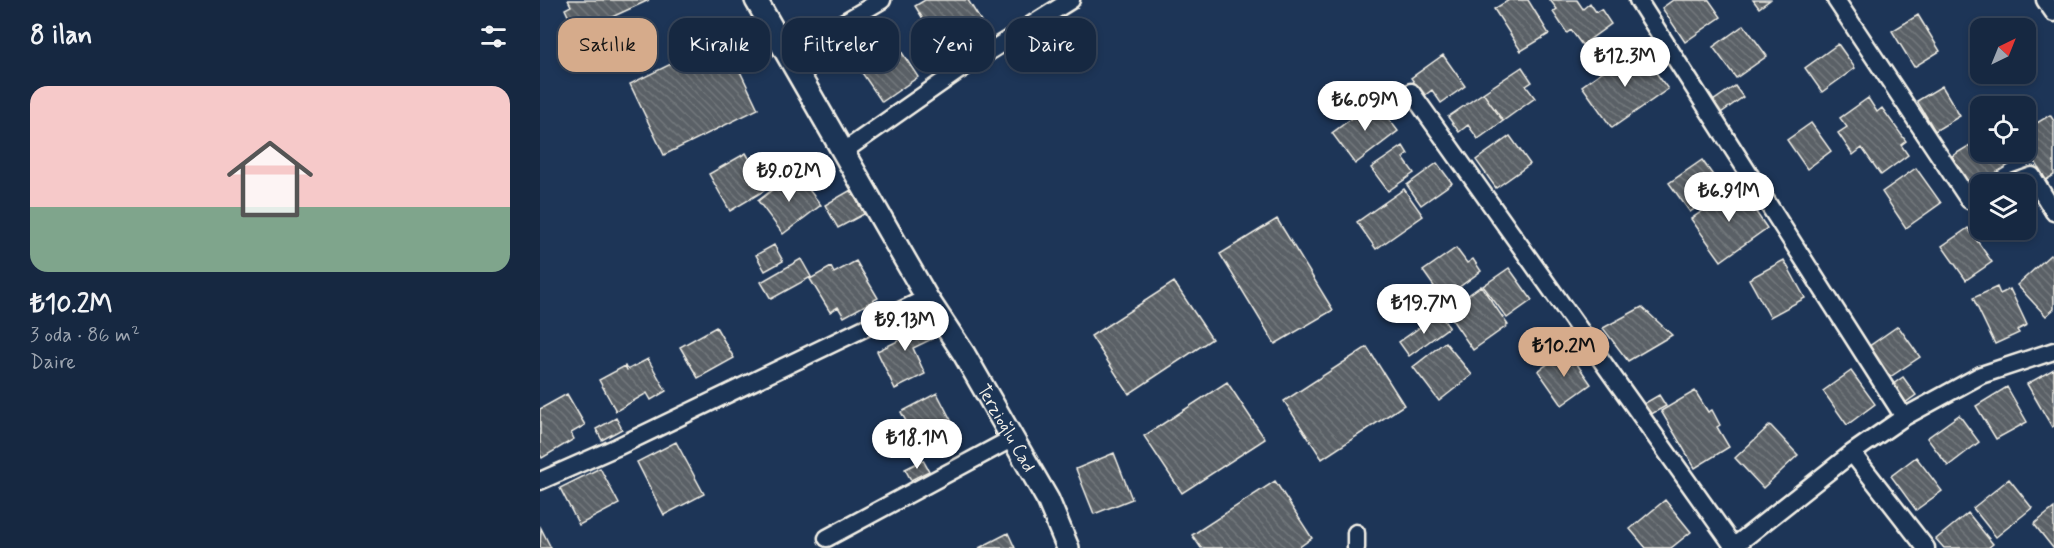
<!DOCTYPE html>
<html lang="tr">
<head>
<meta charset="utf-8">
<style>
	:root { --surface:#162841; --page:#1f3048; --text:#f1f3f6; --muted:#9ea6b1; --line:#35445a; --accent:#d6ab8b }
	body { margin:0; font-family:Mynerve,sans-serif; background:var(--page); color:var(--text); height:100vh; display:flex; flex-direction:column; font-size:22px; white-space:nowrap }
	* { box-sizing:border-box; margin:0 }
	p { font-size:20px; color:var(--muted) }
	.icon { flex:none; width:33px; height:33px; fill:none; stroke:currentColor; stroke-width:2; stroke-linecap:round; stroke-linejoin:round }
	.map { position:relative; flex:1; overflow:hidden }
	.details { display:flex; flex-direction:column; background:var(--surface); width:540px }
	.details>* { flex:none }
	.top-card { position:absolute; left:18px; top:18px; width:570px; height:54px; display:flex; gap:12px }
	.needle { width:39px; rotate:43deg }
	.tools { position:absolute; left:1430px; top:18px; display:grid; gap:12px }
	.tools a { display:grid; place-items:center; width:66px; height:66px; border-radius:12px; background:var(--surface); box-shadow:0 3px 9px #0003,0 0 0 2px var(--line); font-size:30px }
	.price { position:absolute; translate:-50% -51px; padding:0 14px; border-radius:21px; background:#fff; color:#222; font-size:20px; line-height:39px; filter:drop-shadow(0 2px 3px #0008) }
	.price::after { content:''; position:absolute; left:50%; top:36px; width:18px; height:14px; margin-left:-9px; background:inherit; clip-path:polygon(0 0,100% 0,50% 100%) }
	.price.active { background:var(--accent); color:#111 }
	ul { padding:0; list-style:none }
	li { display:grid; align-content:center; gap:12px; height:318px; padding:0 30px }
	li span { display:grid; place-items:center; height:186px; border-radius:18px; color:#555 }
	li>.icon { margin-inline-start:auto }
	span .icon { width:108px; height:108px; fill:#fffc; stroke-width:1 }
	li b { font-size:26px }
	h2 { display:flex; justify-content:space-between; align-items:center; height:72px; padding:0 30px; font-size:26px }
	.pill { padding:0 21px; border-radius:18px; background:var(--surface); box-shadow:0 3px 9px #0003,0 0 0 2px var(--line); font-size:21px; line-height:54px }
	.pill.active { background:var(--accent); color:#111 }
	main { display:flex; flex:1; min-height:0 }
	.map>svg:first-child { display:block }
	.building { fill:url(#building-back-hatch); stroke:#f4f1e8; stroke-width:1.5 }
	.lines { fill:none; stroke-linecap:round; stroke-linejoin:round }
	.minor-casing { stroke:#f4f1e8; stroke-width:21 }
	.tertiary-casing { stroke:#f4f1e8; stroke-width:26 }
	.minor { stroke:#1d3557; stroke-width:16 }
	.tertiary { stroke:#1d3557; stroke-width:21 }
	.labels { text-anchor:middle; stroke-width:4.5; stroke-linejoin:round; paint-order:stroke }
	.street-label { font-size:18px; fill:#f4f1e8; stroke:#1d3557 }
</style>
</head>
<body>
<main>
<section class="details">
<h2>8 ilan<svg class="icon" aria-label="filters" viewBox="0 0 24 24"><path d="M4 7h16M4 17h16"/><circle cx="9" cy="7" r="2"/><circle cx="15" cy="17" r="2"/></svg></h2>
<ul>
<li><span style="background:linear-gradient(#f6c9c9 65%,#7fa58c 0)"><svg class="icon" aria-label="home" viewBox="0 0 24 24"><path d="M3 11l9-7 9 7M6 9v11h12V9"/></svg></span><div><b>₺10.2M</b><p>3 oda · 86 m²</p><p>Daire</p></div></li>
</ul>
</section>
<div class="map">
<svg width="1514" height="548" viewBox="0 0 1514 548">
	<defs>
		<pattern id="building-back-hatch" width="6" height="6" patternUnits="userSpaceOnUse" patternTransform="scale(1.5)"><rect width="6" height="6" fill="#5a6166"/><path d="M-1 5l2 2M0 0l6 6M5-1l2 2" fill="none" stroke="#72787c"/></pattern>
	</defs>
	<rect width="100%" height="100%" fill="#1d3557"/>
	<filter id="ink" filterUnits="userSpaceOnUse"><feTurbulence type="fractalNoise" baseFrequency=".0167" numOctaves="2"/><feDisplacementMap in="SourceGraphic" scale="12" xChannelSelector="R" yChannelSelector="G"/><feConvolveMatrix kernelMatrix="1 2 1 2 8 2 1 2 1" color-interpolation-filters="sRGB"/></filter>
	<g filter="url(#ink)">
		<path class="building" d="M28,0H109L46,29L42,20L32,24L25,9L31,6Z
			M385,0H428L441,21L400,46L375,6Z
			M969,0H988L1009,34L981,51L954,9Z
			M1010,0H1037L1043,9L1050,3L1056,12L1061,9L1071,24L1042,45L1031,30L1027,33L1013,12L1017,9Z
			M1133,0H1169L1181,17L1145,42L1122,8Z
			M1213,0H1230L1219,8Z
			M1378,15L1400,51L1374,67L1352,31Z
			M1204,25L1227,56L1196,78L1173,47Z
			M184,38L218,109L124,155L90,84Z
			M353,39L378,77L342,102L316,64Z
			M1298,44L1315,68L1282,92L1265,68Z
			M1097,47L1128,89L1072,128L1042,86Z
			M903,55L925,86L901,103L892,90L884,96L871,78Z
			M982,67L992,82L986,86L995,98L963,121L943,93Z
			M1195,86L1203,97L1178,115L1170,103Z
			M1402,86L1420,116L1395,131L1377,101Z
			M943,93L963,121L938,139L928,125L919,132L908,117Z
			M1328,98L1337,112L1342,108L1366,141L1361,145L1368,155L1341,175L1322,148L1313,155L1298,133L1307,127L1300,118Z
			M835,101L858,131L815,164L792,133Z
			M1510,115L1514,121V175L1506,180L1485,145V130Z
			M1271,123L1291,151L1267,169L1247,140Z
			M970,136L990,164L956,188L936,160Z
			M1440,139V152H1472L1477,160L1431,188L1412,156Z
			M863,146L868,154L863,158L874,173L848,191L831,168Z
			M206,153L227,189L190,211L169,174Z
			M1162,160L1183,189L1150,212L1129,183Z
			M897,163L912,183L881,205L867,185Z
			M1376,168L1401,203L1366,228L1342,192Z
			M255,172L281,205L243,234L218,201Z
			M1198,186L1227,228L1181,261L1151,219Z
			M864,189L883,216L836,249L817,222Z
			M311,190L324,214L298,228L285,205Z
			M1485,207L1492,223L1485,226Z
			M737,219L793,310L735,344L680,254Z
			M1428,228L1452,262L1426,280L1402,246Z
			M234,245L243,261L225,271L216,255Z
			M916,248L927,263L933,259L941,271L903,299L883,271Z
			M1510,255L1514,259V309L1506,316L1477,285Z
			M261,259L271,277L231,299L221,282Z
			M1244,260L1265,298L1230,317L1209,279Z
			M316,261L338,298L304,317L298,307L290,312L270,279L291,267L294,273Z
			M969,268L992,300L967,318L943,286Z
			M634,282L672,339L589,394L551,336Z
			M941,286L968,325L933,350L906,311Z
			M1457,287L1460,294L1470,289L1487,325L1477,330L1479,333L1455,344L1433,298Z
			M1102,307L1132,335L1088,361L1063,328Z
			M379,313L392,339L373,348L385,374L355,389L337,351L362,339L355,325Z
			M899,314L909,327L869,356L859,342Z
			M1358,326L1380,357L1350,377L1328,347Z
			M176,327L194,358L158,378L140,347Z
			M905,342L932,375L899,401L873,367Z
			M827,347L864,405L782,459L744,401Z
			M1027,350L1051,384L1022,405L998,371Z
			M108,359L126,391L111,400L107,393L76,411L59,380L85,366L87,370Z
			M1514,369V426L1512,427L1487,384Z
			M1311,371L1335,404L1307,425L1283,391Z
			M1363,377L1376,395L1365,403L1352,385Z
			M687,382L725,439L642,493L604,436Z
			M1467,387L1487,422L1456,439L1436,406Z
			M1155,391L1168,412L1172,410L1180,425L1177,427L1189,447L1155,468L1121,411Z
			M397,393L415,428L380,447L361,412Z
			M27,394L45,425L31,433L34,439L2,458L0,454V409Z
			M1119,395L1126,406L1106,417L1100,406Z
			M1419,415L1439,442L1408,466L1387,438Z
			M76,418L82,429L62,440L56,429Z
			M1230,425L1258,455L1223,488L1195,458Z
			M136,442L164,494L124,515L97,462Z
			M574,453L592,499L554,514L536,469Z
			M1376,457L1402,491L1376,510L1351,476Z
			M383,460L389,471L371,480L365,469Z
			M60,468L79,504L39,525L20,488Z
			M1469,479L1492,508L1456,537L1433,508Z
			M735,481L772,538L758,548H661L652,535Z
			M1125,500L1151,532L1131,548H1106L1090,529Z
			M1514,508V548H1513L1494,524Z
			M1428,513L1453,544L1448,548H1404L1396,539Z
			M1,528L11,548H0Z
			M468,533L475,548H439Z"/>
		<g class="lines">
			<g class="minor-casing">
				<path id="minor" d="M1098,0L1364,417
					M1296,0L1429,200L1440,196
					M1505,0L1514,13
					M248,55L342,0
					M871,92L1194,547
					M304,151L418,71L531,0
					M1470,184L1492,176L1514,212
					M1312,453L1386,548
					M0,481L77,447L387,298
					M287,538L473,438
					M816,548V533
					M1192,548L1312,453L1364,417L1441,375L1514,351"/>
			</g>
			<g class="tertiary-casing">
				<g id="tertiary">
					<path id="s1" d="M216,0L387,298L424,354L508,500L528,548"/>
				</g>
			</g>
			<use href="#minor" class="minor"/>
			<use href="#tertiary" class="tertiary"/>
		</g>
	</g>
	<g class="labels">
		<g class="street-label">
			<text dy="6" stroke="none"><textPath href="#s1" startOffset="496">Terzioğlu Cad</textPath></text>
		</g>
	</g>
</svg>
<div class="tools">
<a><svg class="needle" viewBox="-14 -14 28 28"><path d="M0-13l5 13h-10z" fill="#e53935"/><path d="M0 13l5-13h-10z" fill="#9ea6b1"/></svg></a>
<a><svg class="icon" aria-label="locate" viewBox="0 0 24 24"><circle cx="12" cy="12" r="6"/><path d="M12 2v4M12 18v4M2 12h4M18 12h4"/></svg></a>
<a><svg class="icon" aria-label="layers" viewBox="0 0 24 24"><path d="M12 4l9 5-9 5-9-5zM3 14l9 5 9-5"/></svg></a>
</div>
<b class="price" style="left:1085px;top:88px">₺12.3M</b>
<b class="price" style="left:825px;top:132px">₺6.09M</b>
<b class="price" style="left:249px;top:203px">₺9.02M</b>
<b class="price" style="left:1189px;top:223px">₺6.91M</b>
<b class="price" style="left:884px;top:335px">₺19.7M</b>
<b class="price" style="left:365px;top:352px">₺9.13M</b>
<b class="price active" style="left:1024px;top:378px">₺10.2M</b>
<b class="price" style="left:377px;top:470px">₺18.1M</b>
<div class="top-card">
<a class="pill active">Satılık</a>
<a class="pill">Kiralık</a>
<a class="pill">Filtreler</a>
<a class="pill">Yeni</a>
<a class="pill">Daire</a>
</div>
</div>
</main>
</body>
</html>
